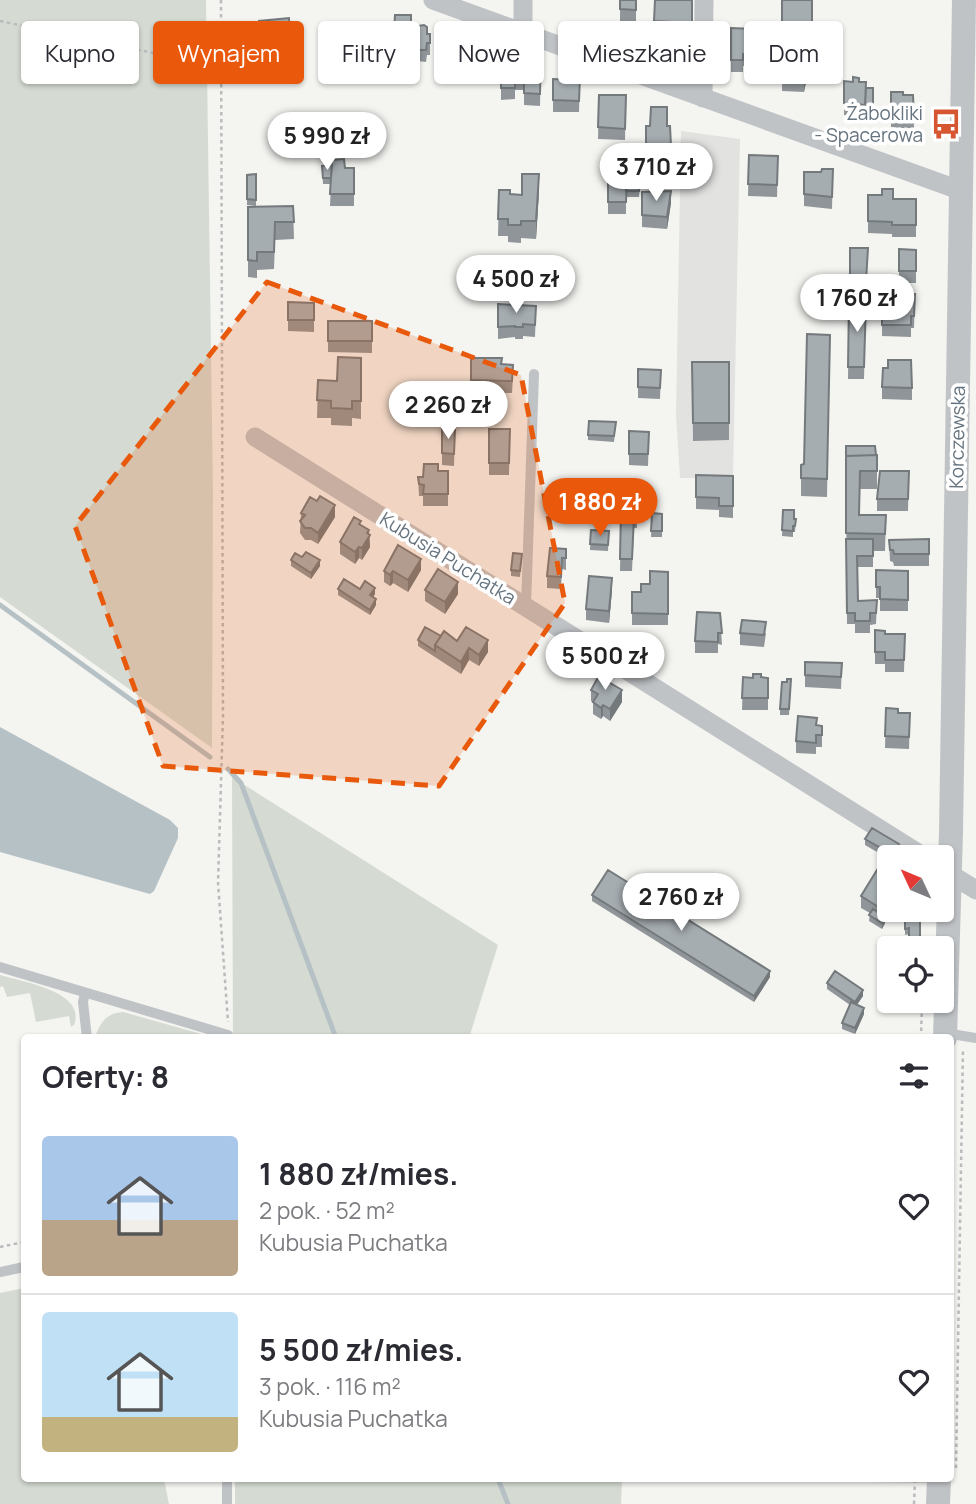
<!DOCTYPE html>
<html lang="pl">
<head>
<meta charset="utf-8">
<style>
	:root { --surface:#fff; --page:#f7f7f7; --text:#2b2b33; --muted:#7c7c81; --line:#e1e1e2; --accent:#ea580c }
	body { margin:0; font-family:Manrope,sans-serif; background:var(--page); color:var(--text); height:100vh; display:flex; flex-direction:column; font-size:26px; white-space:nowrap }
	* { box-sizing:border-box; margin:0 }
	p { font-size:23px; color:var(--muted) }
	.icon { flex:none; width:38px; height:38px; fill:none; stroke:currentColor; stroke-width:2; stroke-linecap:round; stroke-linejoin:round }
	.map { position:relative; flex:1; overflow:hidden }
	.drawer { position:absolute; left:21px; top:1034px; width:933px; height:448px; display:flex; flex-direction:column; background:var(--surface); border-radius:7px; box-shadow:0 2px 5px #0004 }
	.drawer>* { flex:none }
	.banner { position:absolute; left:21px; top:21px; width:934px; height:63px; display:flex; gap:14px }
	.needle { width:46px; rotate:314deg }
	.tools { position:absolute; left:877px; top:845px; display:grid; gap:14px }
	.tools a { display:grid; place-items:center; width:77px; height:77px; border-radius:7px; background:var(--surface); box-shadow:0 2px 5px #0004; font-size:35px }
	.price { position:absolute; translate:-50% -60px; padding:0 16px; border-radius:24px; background:#fff; color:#222; font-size:23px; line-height:46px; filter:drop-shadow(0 2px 4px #0008) }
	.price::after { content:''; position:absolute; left:50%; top:42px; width:21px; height:16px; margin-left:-10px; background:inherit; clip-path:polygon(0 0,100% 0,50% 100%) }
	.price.on { background:var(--accent); color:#fff }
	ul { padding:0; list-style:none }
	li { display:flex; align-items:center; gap:21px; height:175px; padding:0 21px }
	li+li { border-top:2px solid var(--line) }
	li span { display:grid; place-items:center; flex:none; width:196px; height:140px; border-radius:7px; color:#555 }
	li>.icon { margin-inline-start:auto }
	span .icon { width:84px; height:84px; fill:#fffc; stroke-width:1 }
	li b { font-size:30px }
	h2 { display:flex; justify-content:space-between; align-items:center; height:84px; padding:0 21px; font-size:30px }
	.pill { padding:0 24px; border-radius:7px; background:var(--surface); box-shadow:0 2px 5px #0004; font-size:24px; line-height:63px }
	.pill.on { background:var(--accent); color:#fff }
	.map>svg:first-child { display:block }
	.built { fill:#e2e3e1 }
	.green { fill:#d5dbd2 }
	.water { fill:#b6c1c5 }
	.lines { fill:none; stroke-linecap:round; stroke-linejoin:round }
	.stream { stroke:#b6c1c5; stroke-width:5 }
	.path { stroke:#b9bbbd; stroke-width:2.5; stroke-dasharray:3.5 3.5; stroke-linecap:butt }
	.service { stroke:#c0c3c6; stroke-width:10 }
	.minor { stroke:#c0c3c6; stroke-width:19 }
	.tertiary { stroke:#c0c3c6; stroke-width:24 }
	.wall { fill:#8f9598 }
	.shaded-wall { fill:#74797c }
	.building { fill:#a6adb1; stroke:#74797c; stroke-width:2 }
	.marked { fill:#e8590c; fill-opacity:0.2; stroke:#e8590c; stroke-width:5; stroke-dasharray:14 9; stroke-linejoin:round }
	.labels { text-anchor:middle; stroke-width:7; stroke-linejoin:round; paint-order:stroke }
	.poi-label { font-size:19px; fill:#66747f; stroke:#fff; text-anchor:end }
	.street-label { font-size:19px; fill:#66747f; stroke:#fff }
</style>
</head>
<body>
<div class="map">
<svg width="976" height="1504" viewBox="0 0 976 1504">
	<rect width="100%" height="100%" fill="#f4f4f1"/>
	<path class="built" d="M681,131L740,139L733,478H680L676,415Z"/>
	<path class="green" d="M0,0H206L213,493L212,748L0,597Z
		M232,777L498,945L469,1038H233Z
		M0,975C22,982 87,991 74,1025L71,1027L69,1016L36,1022L30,993L7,997L3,986L0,987Z
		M123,1012L205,1035L209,1038H97L96,1034C102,1020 108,1013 123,1012Z
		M24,1288V1479H164L169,1504H0V1293Z
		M235,1479H622L621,1504H235Z
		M681,1479H928V1483Z"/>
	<path class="water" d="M0,727L170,820L178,828V838L154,891L150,894L0,852Z"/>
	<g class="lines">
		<path class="stream" d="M0,605L210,757
			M228,769L241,783L336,1038
			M498,1479L508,1504"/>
		<path class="path" d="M221,0L223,716L218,883L228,1022
			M0,21L220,67
			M921,1038L922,1001
			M0,1247L24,1242
			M950,1259H951
			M956,1468L963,1048
			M914,1504L915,1479"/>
		<path class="service" d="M526,606L534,374
			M0,967L228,1035V1038
			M85,993L83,1002L87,1038
			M945,1033L976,1038
			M0,1272L24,1267
			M227,1479V1504"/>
		<path class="minor" d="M433,0L962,191
			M523,32V0
			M703,98L704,0
			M255,437L926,858
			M942,869L976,890"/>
		<path class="tertiary" d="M945,1038L951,832L964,0
			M938,1504L939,1479"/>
	</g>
	<path class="wall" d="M620,0H636V21H620Z
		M655,0H692V35L654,33Z
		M782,0H812V41H782Z
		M395,15L411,27L427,34H430V55H427L426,62L418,61V65H409V61L398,60V44H394Z
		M289,18L290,56L259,54V21Z
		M731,28L754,32L763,57L760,66H743V72H731Z
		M782,53L805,65L807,77L804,92L782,91Z
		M541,56L540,106L524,105V90H515V99L501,100V61L515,65H525Z
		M580,77L579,112H553V79L574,80Z
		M844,81L859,82L865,94L873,88V111H865V116L844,115Z
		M891,92L913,95L914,129L891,127Z
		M599,95H626L625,140L598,139Z
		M646,126H670L671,158L646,157Z
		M749,155L778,156L777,197L748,196Z
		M660,160V184H640L639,197H626V214H608V182L614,181L627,163L638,161Z
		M322,166L354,168V206H330L331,184H323Z
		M833,169L832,209L804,206V172H821Z
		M256,174V206L247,205V175Z
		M499,190L510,194L522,195L539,191L536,239L521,238V243L508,242V236H498Z
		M642,192L671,203L667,229L642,227Z
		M868,195L893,199H916V237H892V234L868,233Z
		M293,206L294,239L275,240L274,269L257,270V278L248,277V207Z
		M850,248H868L866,292H850Z
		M899,249L916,250V283H899Z
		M915,294L914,328H911V337L882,336V314H885Z
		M849,301L866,302L864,379H848Z
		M288,302L314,303V332L288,331Z
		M498,304L536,306L535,337L523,336V339H515V337L498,339Z
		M328,321H372V353L328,352Z
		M830,335L827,497L801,496V465L804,464Z
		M361,358V419L352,418V426L331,425V418H317L318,380L337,381Z
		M471,358L501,364L513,377L512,393L471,392Z
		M692,362H729V440L693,441Z
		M638,369L661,370L660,399L638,398Z
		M882,387L912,388V400L882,399Z
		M463,395L480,396V424H463Z
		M616,422L614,442L588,440V435Z
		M442,429L455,430L454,466L442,465Z
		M489,429H510L509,475H489Z
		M629,431L649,432L648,466L629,465Z
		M876,455H877V489H860L859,515H886L885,551H873V567H857L858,601L877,600L876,624L870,625V633H855V624H847L846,473Z
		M438,471H448V506H423V496H419L418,477H423Z
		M909,471L908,511H877V499Z
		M733,476V518L719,517V510L696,509V497Z
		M621,508H636L637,528H634L632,571H620Z
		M783,510L794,519H796L795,532H793V537L782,536Z
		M301,513L335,517L318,544L311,540H305L300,533Z
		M652,513L662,514V537H651Z
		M361,525L369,535L370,547L362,560L359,558L355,564L340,554V542Z
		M591,530L609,531L608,551L590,550Z
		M929,539V566H894L893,562L890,561L889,540Z
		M566,549V570L562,569L561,589L547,588V576Z
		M522,554L520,577L511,576V570Z
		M302,557L320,566L311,579L291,566V560Z
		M421,570L408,592L393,583L390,586L384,582V571Z
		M876,570L908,571V611H880V598H876Z
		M668,572V625H632V592H641Z
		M338,589H360L375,594L373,597L376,605L370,615L338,595Z
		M425,590L458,594L445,614L425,601Z
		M612,590L609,623L586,620V609Z
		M720,613L722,645L718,644V653H695V641Z
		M875,630L885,634H905L904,672H885V664H875Z
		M740,633H766L764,647L740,645Z
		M441,636L457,641L488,652L479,666L469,660L461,674L418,646V640Z
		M842,663L841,689L805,687V675Z
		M743,677L768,678V710H742Z
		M609,683L622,702L610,721L603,716L601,719L593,714V703L591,701V690Z
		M791,685L789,715H780V709Z
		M886,708L898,713H910L909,749L885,748Z
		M817,725L822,726V747H816V754L796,753V741Z
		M865,839L899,850L895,858H889V859L865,845Z
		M889,878L885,923L882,929L869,921L870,913L861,908V896Z
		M592,895L770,977L754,1002L592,901Z
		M905,910H920V948H909V934L905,935Z
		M827,983L863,996L857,1005L864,1014L855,1034L842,1029V1023L850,1005L827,989Z"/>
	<path class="shaded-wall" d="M763,45V57L760,66V55Z
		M807,65V77L804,92V80Z
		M539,174V191L536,239V221Z
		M671,191V203L667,229V217Z
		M335,505V517L318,544V533Z
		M369,530L370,547L362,560V548Z
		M359,547V558L355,564V552Z
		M421,559V570L408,592V580Z
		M320,560V566L311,579V573Z
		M393,571V583L390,586V575Z
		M612,578V590L609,623V611Z
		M458,582V594L445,614V602Z
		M375,588V594L370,601V595Z
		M376,599V605L370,615V610Z
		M488,640V652L479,666V655Z
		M469,648V660L461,674V662Z
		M622,690V702L610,721V709Z
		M603,705V716L601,719V708Z
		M899,844V850L895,858H893V855Z
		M889,901V910H891L885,918V923L882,929L883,910Z
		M770,971V977L754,1002V996Z
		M863,990V996L855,1007V1002Z
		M864,1008V1014L855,1034V1028Z"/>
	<path class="building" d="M620,0H636V10L620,9Z
		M655,0H692V23L654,21Z
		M782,0H812V29H782Z
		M395,15H411V27L424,25L427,27V34H430V43H427L426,50H418V53H409V49L398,48V32H394Z
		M289,18L290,44L259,42V21Z
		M731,28L754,29V32H761L763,45L760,55L743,54V60H731Z
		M782,53L805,54V65H807L804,80L782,79Z
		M525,56H541L540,94L524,93V79H515V88H501V61H515V65H525Z
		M574,77H580L579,101L553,100V79L574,80Z
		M853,77L859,78V82H866L865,105L844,103V81L853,82Z
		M866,88H873V105H865Z
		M891,92H903V95H913L914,118L891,115Z
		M599,95H626L625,129L598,127Z
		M651,107H667V126H670L671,146L646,145V126H650Z
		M627,151H638V161L660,160V172H627L626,202H608V182L614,181L613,163H627Z
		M749,155L778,156L777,185L748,184Z
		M344,159L345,168H354V194H330L332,160Z
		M332,165L331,178H323L322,166Z
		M822,169H833L832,197L804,194V172H821Z
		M256,174V200L247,199V175Z
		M522,174H539L536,221H521V225H508V219H498L499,190H510V194L522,195Z
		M627,178H640L639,191H626Z
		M882,189H893V199H916V225H892V222L868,221V195H882Z
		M671,191L667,217L642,215V192Z
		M293,206L294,222H275L274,252H257V261L248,260V207Z
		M850,248H868L866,281H850Z
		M899,249L916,250V271H899Z
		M886,294H915L914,316H911V325H882V314H885Z
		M849,301L866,302L864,367H848Z
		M288,302L314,303V320H288Z
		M498,304L536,306L535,325L523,324V327H515V326L498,327Z
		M328,321H372V341H328Z
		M807,334L830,335L827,479L801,478V465L804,464Z
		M338,357L361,358V401H352V409L331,408V401L317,400L318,380L337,381Z
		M471,358H502L501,364L513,365L512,381L471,380Z
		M888,360H911L912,388L882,387L883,368H888Z
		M692,362H729V423H693Z
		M638,369L661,370L660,388L638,387Z
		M463,395L480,396V418H463Z
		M589,421L616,422L614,436L588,435Z
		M442,429L455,430L454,454L442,453Z
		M489,429H510L509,463H489Z
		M629,431L649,432L648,454H629Z
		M846,446H875L876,455L846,456Z
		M877,455V471H860L859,515H886L885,534L846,533V456Z
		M424,464H438V471H448V494H423L424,485L419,484L418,477H423Z
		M880,471H909L908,499H877Z
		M696,475L733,476V506H719V498L696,497Z
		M320,496L335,505L318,533L311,528H305L300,521L305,515L301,513L310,497L317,501Z
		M621,508H636L637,516H634L632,559H620Z
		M783,510H794V519H796L795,526H793V531L782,530Z
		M652,513L662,514V531H651Z
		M354,517L361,521L359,524L369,530L367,533L370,535L362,548L359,547L355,552L340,542Z
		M591,530L609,531L608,545L590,544Z
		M846,539H873V556H857L858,601L877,600L876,613H870V621H855V613H847Z
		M929,539V554H894L893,550H890L889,540Z
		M398,545L421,559L408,580L393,571L390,575L384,571Z
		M550,548L566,549V558H562L561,577L547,576Z
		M306,552L320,560L311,573L291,560L295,553L302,557Z
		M513,553L522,554L520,571L511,570Z
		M438,569L458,582L445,602L425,590Z
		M876,570L908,571V600L880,599V587H876Z
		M650,571L668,572V614L632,613V592H641V584H650Z
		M589,576L612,578L609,611L586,609Z
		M344,579L360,589L365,581L375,588L370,595L376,599L370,610L338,589Z
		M697,612L720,613L722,633H718V642L695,641Z
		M742,620L766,622L764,635L740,633Z
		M425,627L441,636L435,645V651L418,640Z
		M466,627L488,640L479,655L469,648L461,662L435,645L444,631L457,641Z
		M875,630L885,631V634H905L904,660H885V652H875Z
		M805,662L842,663L841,677L805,675Z
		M601,672L609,678L607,681L622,690L610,709L603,705L601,708L593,702L598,694L591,690Z
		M753,674H761V677L768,678V698H742L743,677L753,678Z
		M787,679H791L789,709H780L782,682H787Z
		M886,708L898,709V713H910L909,737L885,736Z
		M798,716L817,718L816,725L822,726V735H816V743L796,741Z
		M872,828L899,844L893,855L865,839Z
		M608,870L770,971L754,996L592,895Z
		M877,870L889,878V901L883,910L861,896Z
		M873,909L885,917L882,923L869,915Z
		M905,910H920V947H909V928L905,929Z
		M835,971L863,990L855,1002L827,983Z
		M851,1002L864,1008L855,1028L842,1023Z"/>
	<path class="marked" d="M267,282L521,375L565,603L439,786L163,766L75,526Z"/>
	<defs>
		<g id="bus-bare" transform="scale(2.415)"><path d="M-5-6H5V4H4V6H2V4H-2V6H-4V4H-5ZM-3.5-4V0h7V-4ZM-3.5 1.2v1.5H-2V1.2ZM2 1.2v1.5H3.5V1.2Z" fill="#d55630" stroke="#fff" stroke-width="2.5" paint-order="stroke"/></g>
	</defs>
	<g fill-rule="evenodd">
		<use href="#bus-bare" x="946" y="124"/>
	</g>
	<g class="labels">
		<g class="poi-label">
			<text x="923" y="120">Żabokliki<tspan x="923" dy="22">- Spacerowa</tspan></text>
		</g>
		<g class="street-label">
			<text transform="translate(957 437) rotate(-89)" y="7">Korczewska</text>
			<text transform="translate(448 558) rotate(32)" y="7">Kubusia Puchatka</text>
		</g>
	</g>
</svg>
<div class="tools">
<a><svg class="needle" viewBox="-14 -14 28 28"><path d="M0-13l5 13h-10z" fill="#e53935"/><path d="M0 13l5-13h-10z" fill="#7c7c81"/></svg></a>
<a><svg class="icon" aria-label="locate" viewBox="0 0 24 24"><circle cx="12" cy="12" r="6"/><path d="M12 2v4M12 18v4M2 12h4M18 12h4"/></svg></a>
</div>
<b class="price" style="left:327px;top:172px">5 990 zł</b>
<b class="price" style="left:656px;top:203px">3 710 zł</b>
<b class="price" style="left:516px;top:315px">4 500 zł</b>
<b class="price" style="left:857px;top:334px">1 760 zł</b>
<b class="price" style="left:448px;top:441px">2 260 zł</b>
<b class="price on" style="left:600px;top:538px">1 880 zł</b>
<b class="price" style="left:605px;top:692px">5 500 zł</b>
<b class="price" style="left:681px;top:933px">2 760 zł</b>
<div class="banner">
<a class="pill">Kupno</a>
<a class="pill on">Wynajem</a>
<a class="pill">Filtry</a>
<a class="pill">Nowe</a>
<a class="pill">Mieszkanie</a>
<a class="pill">Dom</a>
</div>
<section class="drawer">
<h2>Oferty: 8<svg class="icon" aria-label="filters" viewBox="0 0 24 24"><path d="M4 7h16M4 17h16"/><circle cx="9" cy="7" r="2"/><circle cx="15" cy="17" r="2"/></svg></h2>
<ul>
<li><span style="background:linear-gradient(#a9c7e8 60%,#b9a48a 0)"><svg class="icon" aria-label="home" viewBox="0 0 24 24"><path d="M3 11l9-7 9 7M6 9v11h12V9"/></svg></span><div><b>1 880 zł/mies.</b><p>2 pok. · 52 m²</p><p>Kubusia Puchatka</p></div><svg class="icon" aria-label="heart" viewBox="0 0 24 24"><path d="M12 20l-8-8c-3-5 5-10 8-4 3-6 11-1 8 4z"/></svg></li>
<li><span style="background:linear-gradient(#bfe0f5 75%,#c2b280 0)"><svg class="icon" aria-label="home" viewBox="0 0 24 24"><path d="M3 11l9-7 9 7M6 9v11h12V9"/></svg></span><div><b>5 500 zł/mies.</b><p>3 pok. · 116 m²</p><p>Kubusia Puchatka</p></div><svg class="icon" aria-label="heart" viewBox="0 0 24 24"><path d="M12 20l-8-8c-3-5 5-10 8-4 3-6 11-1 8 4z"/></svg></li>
</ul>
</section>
</div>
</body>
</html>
